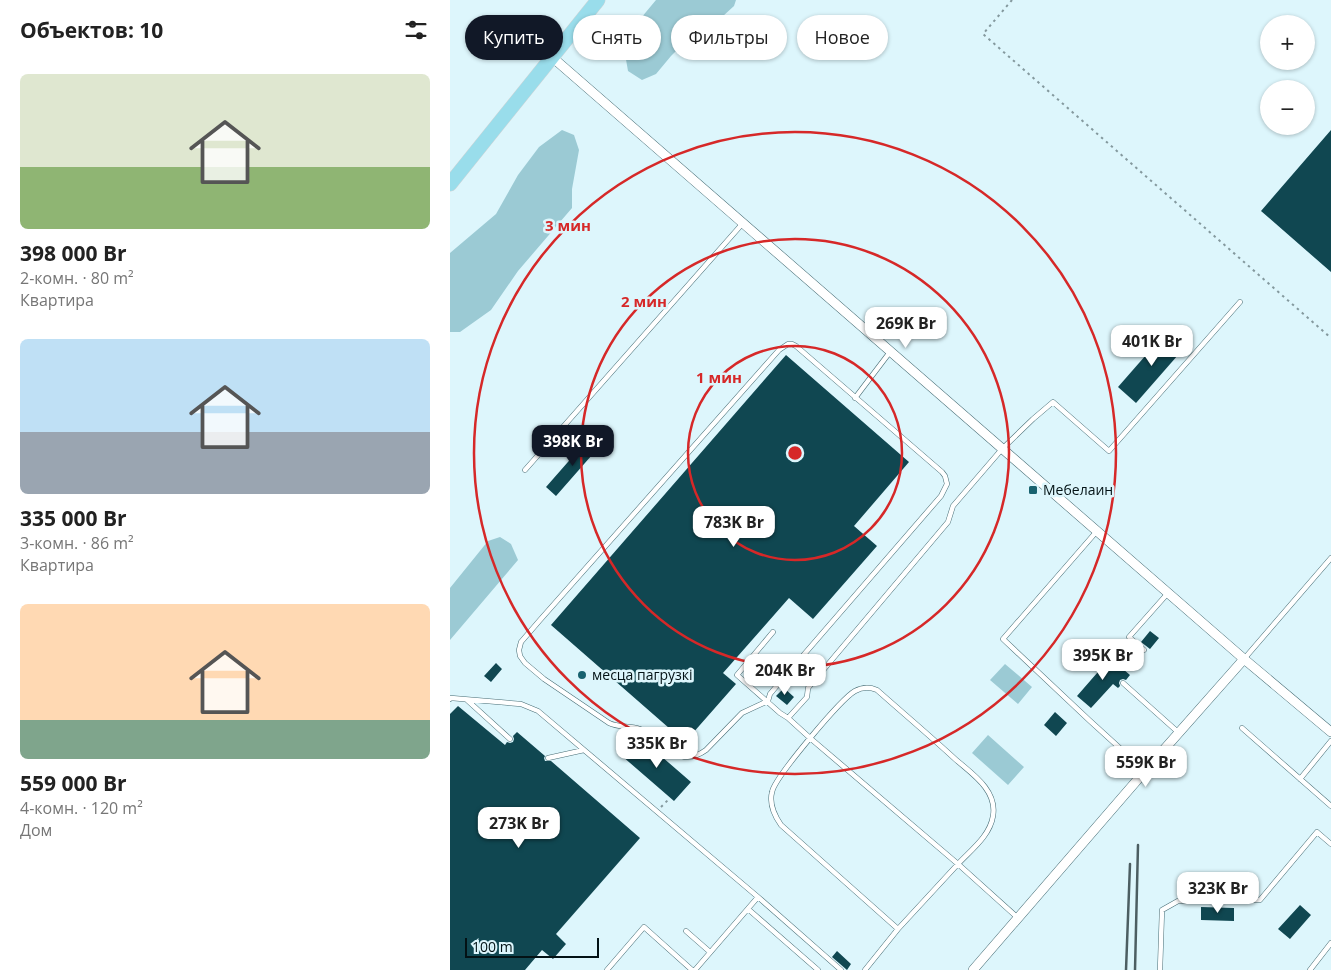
<!DOCTYPE html>
<html lang="ru">
<head>
<meta charset="utf-8">
<style>
	:root { --surface:#fff; --page:#f2f2f2; --text:#222; --muted:#767676; --accent:#111827 }
	body { margin:0; font-family:"Open Sans",sans-serif; background:var(--page); color:var(--text); height:100vh; display:flex; flex-direction:column; font-size:19px; white-space:nowrap }
	* { box-sizing:border-box; margin:0 }
	p { font-size:16px; color:var(--muted) }
	.icon { flex:none; width:28px; height:28px; fill:none; stroke:currentColor; stroke-width:2; stroke-linecap:round; stroke-linejoin:round }
	.map { position:relative; flex:1; overflow:hidden }
	.panel { display:flex; flex-direction:column; background:var(--surface); width:450px }
	.panel>* { flex:none }
	.top-card { position:absolute; left:15px; top:15px; width:475px; height:45px; display:flex; gap:10px }
	.fabs { position:absolute; left:810px; top:15px; display:grid; gap:10px }
	.fabs a { display:grid; place-items:center; width:55px; height:55px; border-radius:50%; background:var(--surface); box-shadow:0 1px 4px #0004; font-size:25px }
	.scale { position:absolute; left:15px; bottom:12px; width:134px; box-sizing:border-box; padding-left:5px; border:2px solid #031215; border-top:0; font-size:14px; line-height:18px; white-space:nowrap; color:#031215; -webkit-text-stroke:4px #ddf6fc; paint-order:stroke }
	.price { position:absolute; translate:-50% -42px; padding:0 11px; border-radius:10px; background:#fff; color:#222; font-size:16px; line-height:32px; filter:drop-shadow(0 1px 2px #0008) }
	.price::after { content:''; position:absolute; left:50%; top:30px; width:15px; height:11px; margin-left:-8px; background:inherit; clip-path:polygon(0 0,100% 0,50% 100%) }
	.price.current { background:var(--accent); color:#fff }
	ul { padding:0; list-style:none }
	li { display:grid; align-content:center; gap:10px; height:265px; padding:0 20px }
	li span { display:grid; place-items:center; height:155px; border-radius:8px; color:#555 }
	li>.icon { margin-inline-start:auto }
	span .icon { width:90px; height:90px; fill:#fffc; stroke-width:1 }
	li b { font-size:21px }
	h2 { display:flex; justify-content:space-between; align-items:center; height:60px; padding:0 20px; font-size:21px }
	.chip { padding:0 18px; border-radius:22px; background:var(--surface); box-shadow:0 1px 4px #0004; font-size:18px; line-height:45px }
	.chip.current { background:var(--accent); color:#fff }
	main { display:flex; flex:1; min-height:0 }
	.map>svg:first-child { display:block }
	.green { fill:#9bcad4 }
	.building { fill:#104751 }
	.lines { fill:none; stroke-linecap:round; stroke-linejoin:round }
	.lane-casing { stroke:#476d75; stroke-width:5.5 }
	.street-casing { stroke:#476d75; stroke-width:10 }
	.primary-casing { stroke:#d2d4d5; stroke-width:15 }
	.path { stroke:#84999e; stroke-width:2; stroke-dasharray:2.5 4; stroke-linecap:butt }
	.lane { stroke:#fff; stroke-width:4.5 }
	.street { stroke:#fff; stroke-width:9 }
	.primary { stroke:#99ddeb; stroke-width:14 }
	.rail { stroke:#4c5e62; stroke-width:2.5 }
	.ring { fill:none; stroke:#d62828; stroke-width:2.5 }
	.poi-dot { fill:#18626f; stroke:#ddf6fc; stroke-width:2 }
	.labels { text-anchor:middle; stroke-width:5; stroke-linejoin:round; paint-order:stroke }
	.poi-label { font-size:14px; fill:#031215; stroke:#ddf6fc; text-anchor:start }
	.centre { fill:#d62828; stroke:#ddf6fc; stroke-width:2.5 }
	.ring-label { font-size:15px; text-anchor:middle; font-weight:bold; fill:#d62828; stroke:#ddf6fc; stroke-width:5; stroke-linejoin:round; paint-order:stroke }
</style>
</head>
<body>
<main>
<section class="panel">
<h2>Объектов: 10<svg class="icon" aria-label="filters" viewBox="0 0 24 24"><path d="M4 7h16M4 17h16"/><circle cx="9" cy="7" r="2"/><circle cx="15" cy="17" r="2"/></svg></h2>
<ul>
<li><span style="background:linear-gradient(#dfe7d0 60%,#8fb573 0)"><svg class="icon" aria-label="home" viewBox="0 0 24 24"><path d="M3 11l9-7 9 7M6 9v11h12V9"/></svg></span><div><b>398 000 Br</b><p>2-комн. · 80 m²</p><p>Квартира</p></div></li>
<li><span style="background:linear-gradient(#bfe0f5 60%,#9aa5b1 0)"><svg class="icon" aria-label="home" viewBox="0 0 24 24"><path d="M3 11l9-7 9 7M6 9v11h12V9"/></svg></span><div><b>335 000 Br</b><p>3-комн. · 86 m²</p><p>Квартира</p></div></li>
<li><span style="background:linear-gradient(#ffd9b3 75%,#7fa58c 0)"><svg class="icon" aria-label="home" viewBox="0 0 24 24"><path d="M3 11l9-7 9 7M6 9v11h12V9"/></svg></span><div><b>559 000 Br</b><p>4-комн. · 120 m²</p><p>Дом</p></div></li>
</ul>
</section>
<div class="map">
<svg width="881" height="970" viewBox="0 0 881 970">
	<rect width="100%" height="100%" fill="#ddf6fc"/>
	<path class="green" d="M206,0H286L284,6L261,27L243,34L221,56L206,74L192,80L178,71L174,48L191,18Z
		M112,130L124,135L129,150L122,189V208L68,271L41,310L10,332H0V253L46,214L68,175L89,147Z
		M50,537L61,544L68,560L0,640V588L38,541Z
		M555,664L582,687L568,704L540,680Z
		M538,735L574,767L558,785L522,753Z"/>
	<path class="building" d="M881,130V272L811,211Z
		M717,331L735,347L686,403L668,387Z
		M336,355L459,462L404,526L427,546L363,619L339,598L273,673L286,684L235,742L101,625Z
		M139,438L149,447L106,496L96,487Z
		M700,631L709,638L700,649L691,642Z
		M653,652L680,675L676,680L673,679L670,680L669,683L670,686L668,688L663,684L641,708L627,696L654,665L647,658Z
		M46,663L52,669L41,682L34,676Z
		M334,688L344,697L337,705L326,696Z
		M8,706L55,745L57,742L60,743L63,742L64,739L63,736L67,732L95,756L94,758L95,761H101L190,838L106,934L116,944L103,959L92,950L75,970H0V714Z
		M605,712L617,723L606,736L594,725Z
		M189,737L241,782L224,801L172,756Z
		M850,905L861,915L840,939L828,929Z
		M751,907L784,908V921L751,920Z
		M387,951L401,964L397,970L382,957Z"/>
	<g class="lines">
		<g class="lane-casing">
			<path id="lane" d="M338,344H342L346,346L492,472L495,476L497,484L491,496L325,688L320,694L318,701L292,713L256,750C227,771 213,738 190,729C179,725 169,728 159,723L94,679L75,663L70,656L69,650L71,642L90,620L329,350Z
				M405,398L440,352
				M75,470L293,223
				M647,531L553,639L639,720L695,771
				M323,632L287,675L330,713L338,718L360,738L508,864C521,850 540,836 543,816C545,805 541,795 535,787C527,776 514,767 504,758C479,735 453,713 427,690C420,687 412,687 405,691C391,699 325,777 322,792C319,804 324,815 331,825L448,929
				M694,650L679,637L718,593
				M794,659L881,558
				M673,683L729,733
				M0,699L1,698L71,704L88,711L308,897L391,970
				M17,700L60,739
				M338,718L357,697L358,688L498,522L503,506L552,449L583,419L603,402L659,451L790,302
				M792,728L881,806
				M98,758L134,750
				M850,779L881,741
				M298,909L368,970
				M236,931L260,952
				M157,970L194,927L242,970
				M245,970L308,897
				M415,970L448,929L508,864L568,918
				M710,970L712,910L728,901L810,900L867,832L881,844
				M860,970L881,943"/>
		</g>
		<g class="street-casing">
			<path id="street" d="M102,57L794,659
				M523,970L695,771L794,659L881,732"/>
		</g>
		<g class="primary-casing">
			<path id="primary" d="M0,184L148,0"/>
		</g>
		<path class="path" d="M562,0L533,34L881,338
			M211,807L220,798"/>
		<use href="#lane" class="lane"/>
		<use href="#street" class="street"/>
		<use href="#primary" class="primary"/>
		<path class="rail" d="M676,970L680,864
			M685,970L688,845"/>
	</g>
	<g class="ring">
		<circle cx="345" cy="453" r="107"/>
		<circle cx="345" cy="453" r="214"/>
		<circle cx="345" cy="453" r="321"/>
	</g>
	<g class="poi-dot">
		<rect x="578" y="485" width="10" height="10" rx="2.5"/>
		<circle cx="132" cy="675" r="5"/>
	</g>
	<g class="labels">
		<g class="poi-label">
			<text x="593" y="495">Мебелаин</text>
			<text x="142" y="680">месца пагрузкі</text>
		</g>
	</g>
	<circle cx="345" cy="453" r="8" class="centre"/>
	<g class="ring-label">
		<text x="118" y="231">3 мин</text>
		<text x="194" y="307">2 мин</text>
		<text x="269" y="383">1 мин</text>
	</g>
</svg>
<div class="fabs">
<a>+</a>
<a>−</a>
</div>
<div class="scale">100 m</div>
<b class="price" style="left:456px;top:349px">269K Br</b>
<b class="price" style="left:702px;top:367px">401K Br</b>
<b class="price current" style="left:123px;top:467px">398K Br</b>
<b class="price" style="left:284px;top:548px">783K Br</b>
<b class="price" style="left:653px;top:681px">395K Br</b>
<b class="price" style="left:335px;top:696px">204K Br</b>
<b class="price" style="left:207px;top:769px">335K Br</b>
<b class="price" style="left:696px;top:788px">559K Br</b>
<b class="price" style="left:69px;top:849px">273K Br</b>
<b class="price" style="left:768px;top:914px">323K Br</b>
<div class="top-card">
<a class="chip current">Купить</a>
<a class="chip">Снять</a>
<a class="chip">Фильтры</a>
<a class="chip">Новое</a>
</div>
</div>
</main>
</body>
</html>
